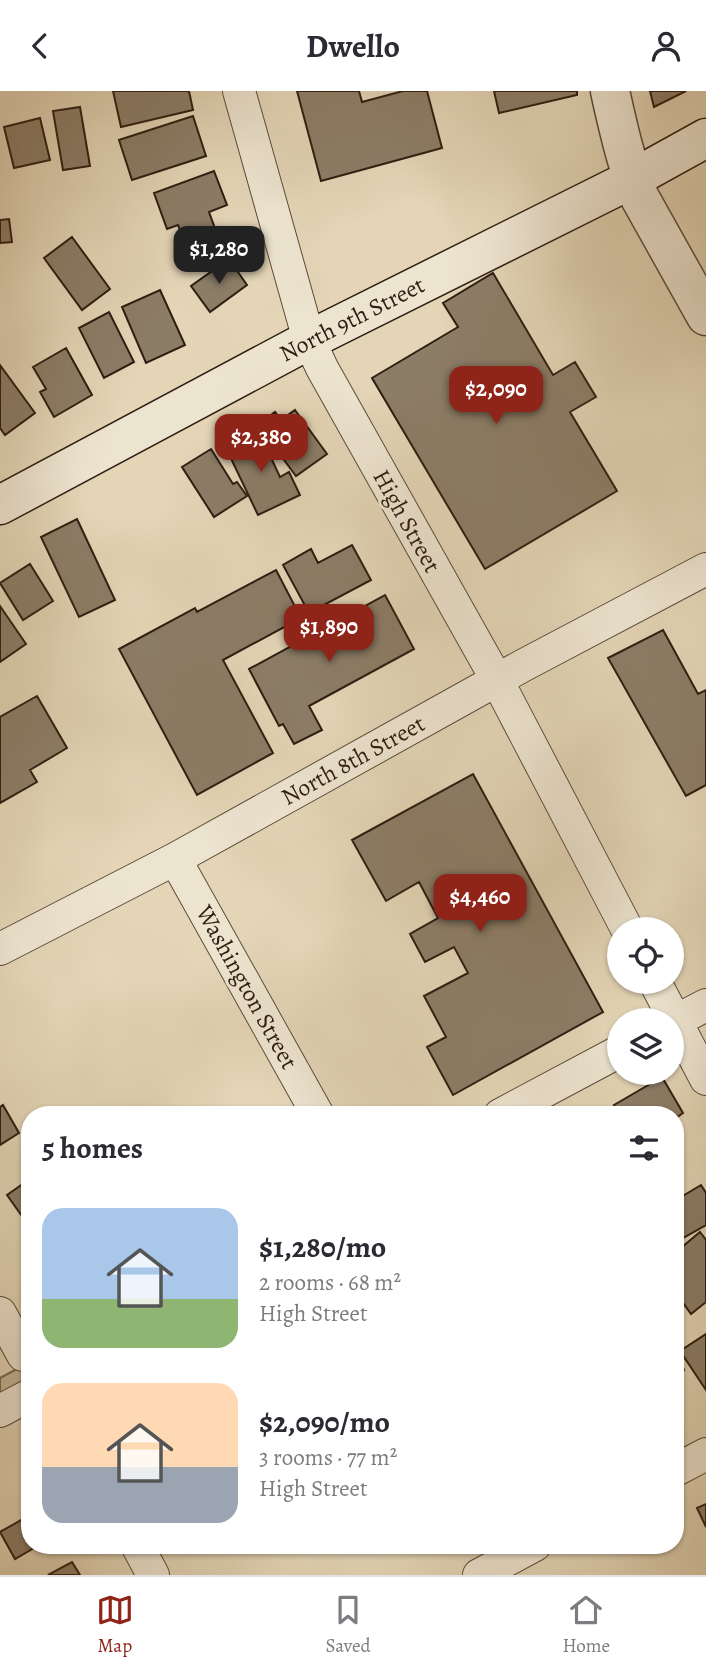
<!DOCTYPE html>
<html lang="en">
<head>
<meta charset="utf-8">
<style>
	:root { --surface:#fff; --page:#f7f7f7; --text:#2b2b33; --muted:#7c7c81; --line:#e1e1e2; --accent:#8f2418 }
	body { margin:0; font-family:Alegreya,serif; background:var(--page); color:var(--text); height:100vh; display:flex; flex-direction:column; font-size:26px; white-space:nowrap }
	* { box-sizing:border-box; margin:0 }
	p { font-size:23px; color:var(--muted) }
	.icon { flex:none; width:38px; height:38px; fill:none; stroke:currentColor; stroke-width:2; stroke-linecap:round; stroke-linejoin:round }
	.map { position:relative; flex:1; overflow:hidden }
	.details { position:absolute; left:21px; top:1015px; width:663px; height:448px; display:flex; flex-direction:column; background:var(--surface); border-radius:28px; box-shadow:0 2px 5px #0004 }
	.details>* { flex:none }
	.fabs { position:absolute; left:607px; top:826px; display:grid; gap:14px }
	.fabs a { display:grid; place-items:center; width:77px; height:77px; border-radius:50%; background:var(--surface); box-shadow:0 2px 5px #0004; font-size:35px }
	.price { position:absolute; translate:-50% -60px; padding:0 16px; border-radius:14px; background:var(--accent); color:#fff; font-size:23px; line-height:46px; filter:drop-shadow(0 2px 4px #0008) }
	.price::after { content:''; position:absolute; left:50%; top:42px; width:21px; height:16px; margin-left:-10px; background:inherit; clip-path:polygon(0 0,100% 0,50% 100%) }
	.price.selected { background:#222; color:#fff }
	ul { padding:0; list-style:none }
	li { display:flex; align-items:center; gap:21px; height:175px; padding:0 21px }
	li span { display:grid; place-items:center; flex:none; width:196px; height:140px; border-radius:21px; color:#555 }
	li>.icon { margin-inline-start:auto }
	span .icon { width:84px; height:84px; fill:#fffc; stroke-width:1 }
	li b { font-size:30px }
	h2 { display:flex; justify-content:space-between; align-items:center; height:84px; padding:0 21px; font-size:30px }
	header { display:flex; justify-content:space-between; align-items:center; height:91px; padding:0 21px; background:var(--surface); font-size:32px; font-weight:700 }
	.tabs { display:flex; justify-content:space-around; align-items:center; height:98px; border-top:2px solid var(--line); background:var(--surface); font-size:19px; color:var(--muted) }
	.tabs a { display:grid; justify-items:center; gap:4px }
	.tabs .selected { color:var(--accent) }
	.map>svg:first-child { display:block }
	.green { fill:#c4b69a; stroke:#796a56; stroke-width:2 }
	.building { fill:#8c7d67; stroke:#2e1e11; stroke-width:2 }
	.lines { fill:none; stroke-linecap:round; stroke-linejoin:round }
	.minor-casing { stroke:#5b4c3a; stroke-width:34 }
	.tertiary-casing { stroke:#5b4c3a; stroke-width:41 }
	.secondary-casing { stroke:#2e1e11; stroke-width:41 }
	.minor { stroke:#ede4d0; stroke-width:32 }
	.tertiary { stroke:#ede4d0; stroke-width:38 }
	.secondary { stroke:#ede4d0; stroke-width:38 }
	.labels { text-anchor:middle; stroke-width:6; stroke-linejoin:round; paint-order:stroke }
	.street-label { font-size:24px; fill:#2e1e11; stroke:#ede4d0 }
</style>
</head>
<body>
<header><svg class="icon" aria-label="back" viewBox="0 0 24 24"><path d="M15 5l-7 7 7 7"/></svg>Dwello<svg class="icon" aria-label="person" viewBox="0 0 24 24"><circle cx="12" cy="8" r="4"/><path d="M4 21q1-7 8-7t8 7"/></svg></header>
<div class="map">
<svg width="706" height="1484" viewBox="0 0 706 1484">
	<rect width="100%" height="100%" fill="#e3d5b6"/>
	<filter id="stains"><feTurbulence type="fractalNoise" baseFrequency=".00286" numOctaves="4"/><feColorMatrix values="0 0 0 0 .2 0 0 0 0 .09 0 0 0 0 .02 0 0 0 .5 -.17"/></filter>
	<radialGradient id="worn" r=".72"><stop offset=".6" stop-color="#630" stop-opacity="0"/><stop offset="1" stop-color="#630" stop-opacity=".3"/></radialGradient>
	<path class="green" d="M30,1271V1292L0,1308V1287Z"/>
	<path class="building" d="M113,0H189L193,19L121,36Z
		M297,0H359L362,11L403,0H427L442,57L321,90Z
		M494,0H577V4L499,22Z
		M650,0H686L654,16Z
		M80,16L90,75L63,79L53,20Z
		M193,25L206,65L132,89L119,49Z
		M40,27L50,69L14,77L4,36Z
		M214,80L227,114L209,121L217,143L186,155L178,134L167,138L154,102Z
		M9,128L12,151L0,152V129Z
		M72,146L110,198L82,219L44,167Z
		M229,168L247,194L210,221L191,195Z
		M493,182L553,284L575,271L596,306L570,321L617,400L485,478L372,287L458,236L443,212Z
		M160,199L185,254L146,272L122,216Z
		M109,221L134,271L104,287L79,237Z
		M66,257L92,304L54,326L40,301L46,298L33,276Z
		M0,274L35,322L5,344L0,337Z
		M295,319L327,363L296,385L258,334L275,321L281,329Z
		M258,339L280,386L289,381L300,404L258,424L225,355Z
		M211,358L233,393L237,391L247,405L214,426L182,376Z
		M77,428L115,509L79,526L41,446Z
		M352,454L371,489L309,522L283,474L311,458L318,472Z
		M30,473L53,510L23,529L0,492Z
		M276,479L301,527L223,569L273,662L197,704L119,558L195,517L197,521Z
		M385,504L414,558L309,615L322,639L294,653L283,633L279,635L249,578Z
		M0,515L26,553L0,571Z
		M663,539L698,603L706,599V694L686,705L608,567Z
		M37,605L67,657L30,679L37,691L0,712V626Z
		M473,683L603,921L453,1004L427,956L446,946L424,905L468,882L454,856L425,871L410,843L438,827L419,791L386,810L352,749Z
		M662,986L683,1022L676,1027V1024H620L614,1014Z
		M3,1014L19,1042L0,1054V1016Z
		M30,1088V1135H29L7,1104Z
		M701,1094L706,1102V1134L676,1151V1109Z
		M700,1141L706,1149V1211L691,1223L676,1202V1161Z
		M30,1155V1173L22,1160Z
		M706,1243V1299L680,1260Z
		M676,1260L684,1279L676,1283Z
		M706,1413V1436L697,1417Z
		M30,1424V1454H39L15,1468L0,1441Z
		M72,1471L80,1484H48Z"/>
	<g class="lines">
		<g class="minor-casing">
			<path id="minor" d="M239,0L309,249L322,277L497,589L627,838
				M175,768L318,1024
				M0,858L175,768L524,574L706,478
				M655,891L706,988
				M672,932L706,914
				M500,1024L620,960
				M0,1222L23,1264
				M0,1320L30,1304
				M676,1379L706,1363
				M137,1454L153,1484
				M479,1484L535,1454"/>
		</g>
		<g class="tertiary-casing">
			<path id="tertiary" d="M610,0C618,36 626,72 640,107L706,225"/>
		</g>
		<g class="secondary-casing">
			<path id="secondary" d="M0,414L309,249L632,88L706,47"/>
		</g>
		<use href="#minor" class="minor"/>
		<use href="#tertiary" class="tertiary"/>
		<use href="#secondary" class="secondary"/>
	</g>
	<g class="labels">
		<g class="street-label">
			<text transform="translate(352 228) rotate(-27)" y="8">North 9th Street</text>
			<text transform="translate(407 430) rotate(61)" y="8">High Street</text>
			<text transform="translate(353 669) rotate(-29)" y="8">North 8th Street</text>
			<text transform="translate(247 896) rotate(61)" y="8">Washington Street</text>
		</g>
	</g>
	<rect width="100%" height="100%" filter="url(#stains)"/>
	<rect width="100%" height="100%" fill="url(#worn)"/>
</svg>
<div class="fabs">
<a><svg class="icon" aria-label="locate" viewBox="0 0 24 24"><circle cx="12" cy="12" r="6"/><path d="M12 2v4M12 18v4M2 12h4M18 12h4"/></svg></a>
<a><svg class="icon" aria-label="layers" viewBox="0 0 24 24"><path d="M12 4l9 5-9 5-9-5zM3 14l9 5 9-5"/></svg></a>
</div>
<b class="price selected" style="left:219px;top:195px">$1,280</b>
<b class="price" style="left:496px;top:335px">$2,090</b>
<b class="price" style="left:261px;top:383px">$2,380</b>
<b class="price" style="left:329px;top:573px">$1,890</b>
<b class="price" style="left:480px;top:843px">$4,460</b>
<section class="details">
<h2>5 homes<svg class="icon" aria-label="filters" viewBox="0 0 24 24"><path d="M4 7h16M4 17h16"/><circle cx="9" cy="7" r="2"/><circle cx="15" cy="17" r="2"/></svg></h2>
<ul>
<li><span style="background:linear-gradient(#a9c7e8 65%,#8fb573 0)"><svg class="icon" aria-label="home" viewBox="0 0 24 24"><path d="M3 11l9-7 9 7M6 9v11h12V9"/></svg></span><div><b>$1,280/mo</b><p>2 rooms · 68 m²</p><p>High Street</p></div></li>
<li><span style="background:linear-gradient(#ffd9b3 60%,#9aa5b1 0)"><svg class="icon" aria-label="home" viewBox="0 0 24 24"><path d="M3 11l9-7 9 7M6 9v11h12V9"/></svg></span><div><b>$2,090/mo</b><p>3 rooms · 77 m²</p><p>High Street</p></div></li>
</ul>
</section>
</div>
<nav class="tabs">
<a class="selected"><svg class="icon" aria-label="map" viewBox="0 0 24 24"><path d="M3 6l6-2 6 2 6-2v14l-6 2-6-2-6 2zM9 4v14M15 6v14"/></svg>Map</a>
<a><svg class="icon" aria-label="saved" viewBox="0 0 24 24"><path d="M7 4h10v16l-5-4-5 4z"/></svg>Saved</a>
<a><svg class="icon" aria-label="home" viewBox="0 0 24 24"><path d="M3 11l9-7 9 7M6 9v11h12V9"/></svg>Home</a>
</nav>
</body>
</html>
